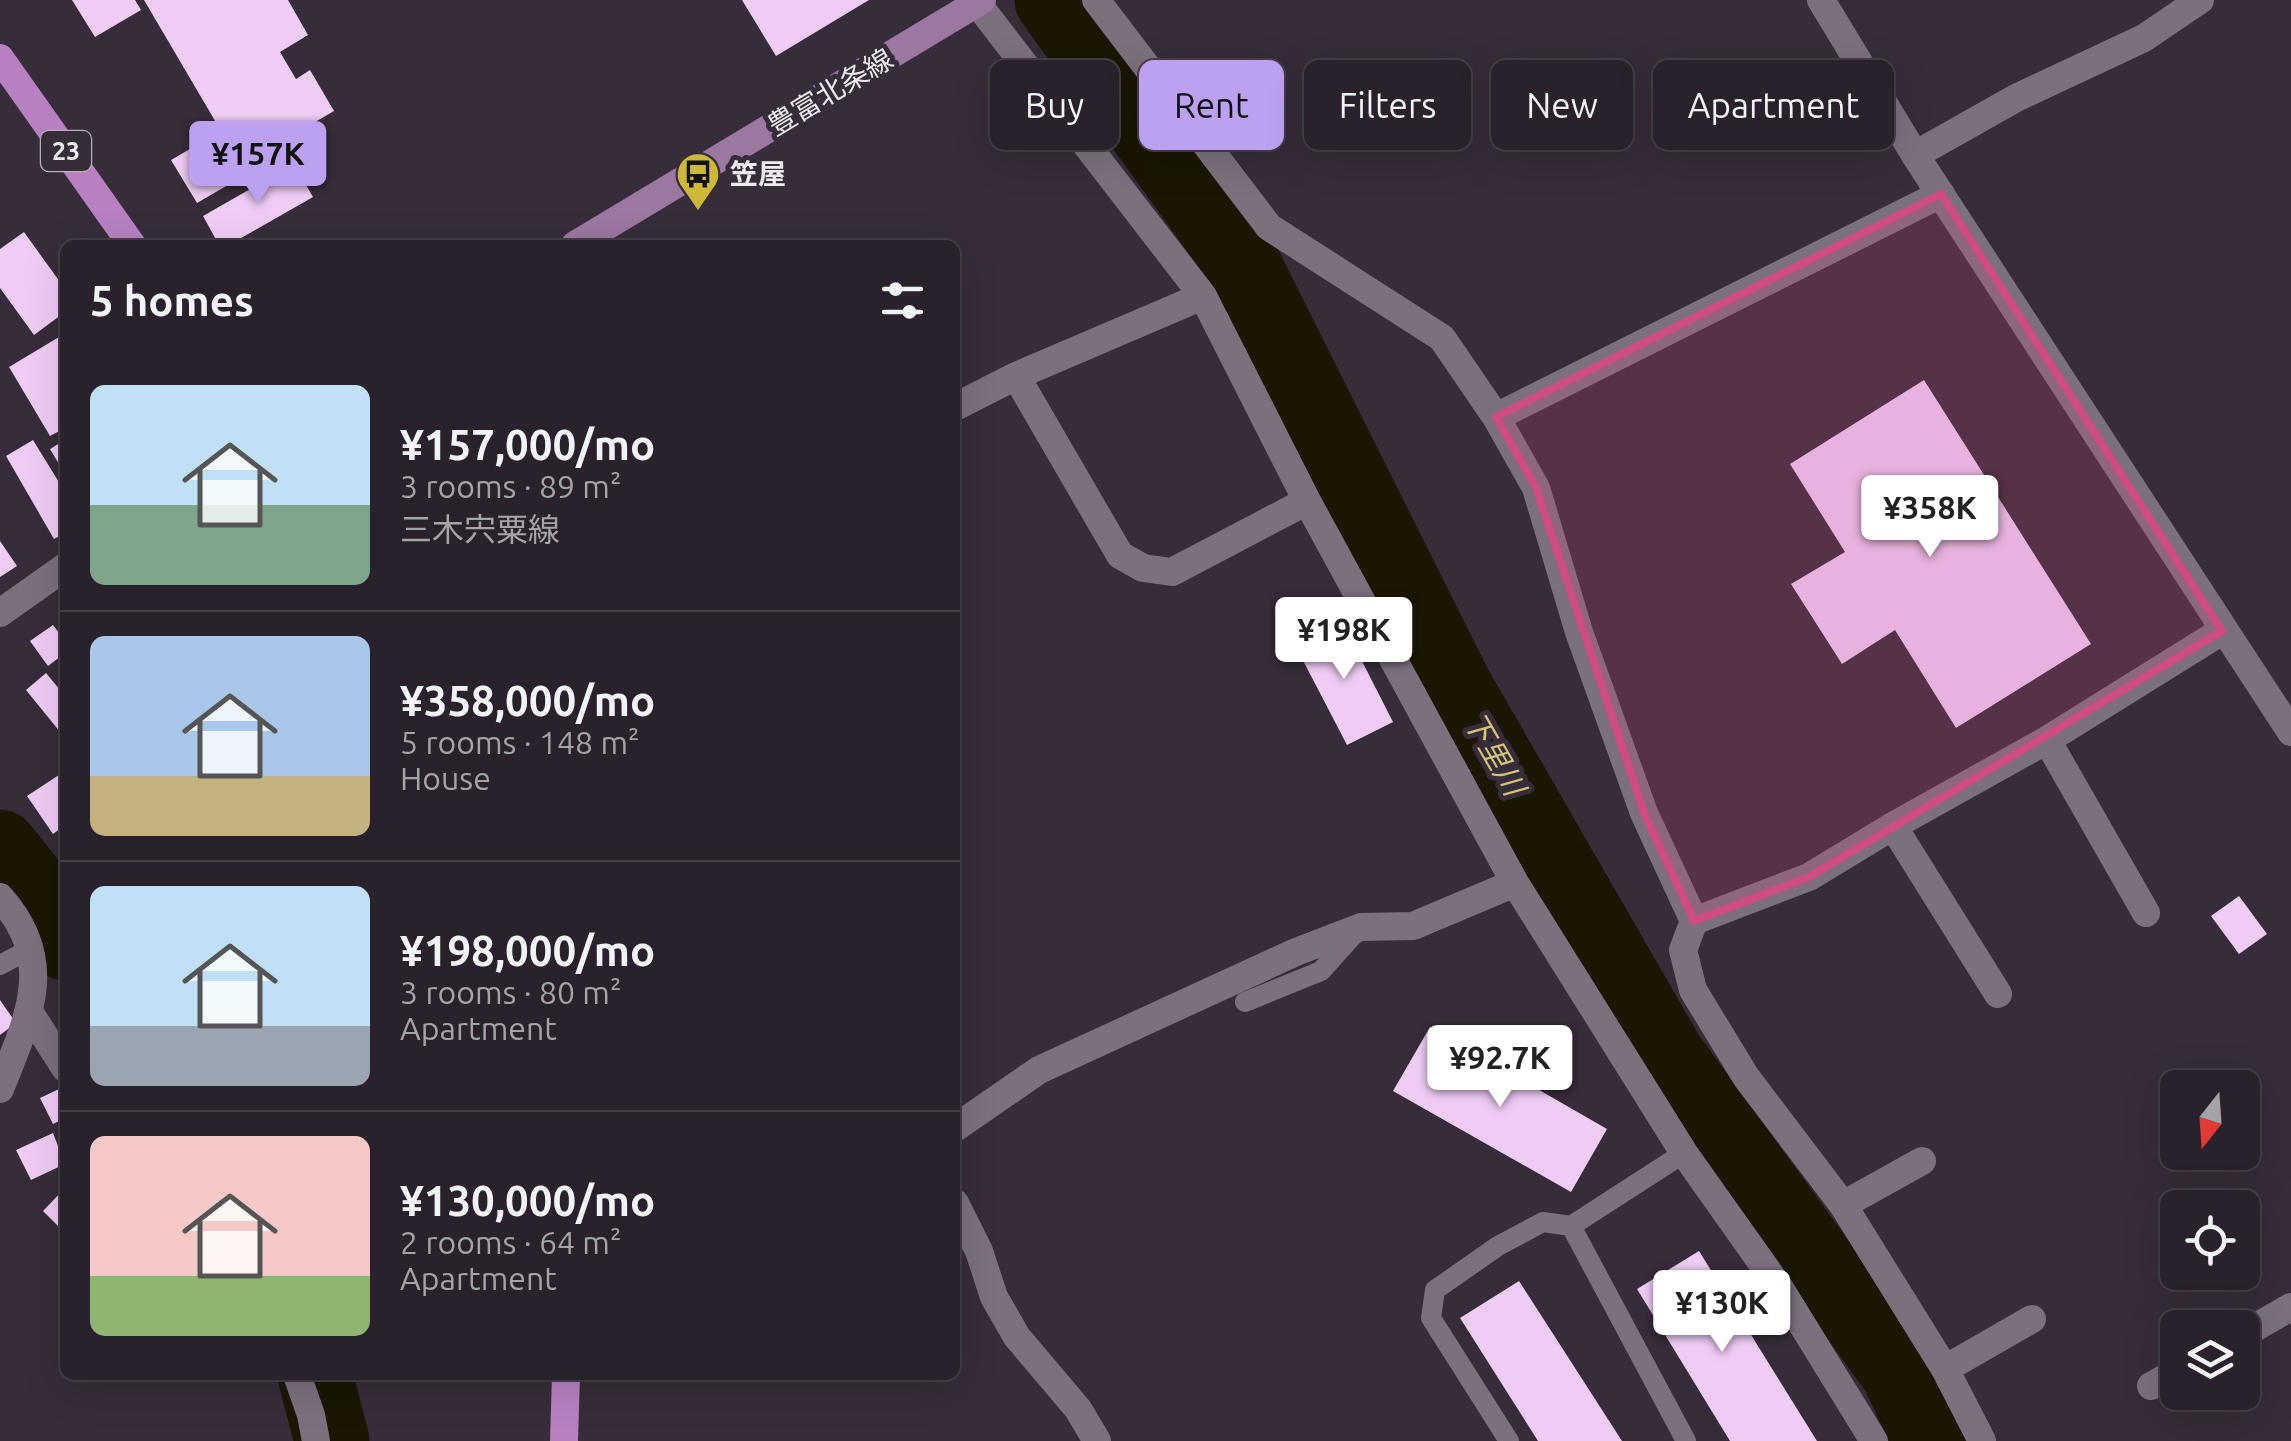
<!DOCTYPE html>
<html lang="en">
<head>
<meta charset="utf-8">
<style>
	:root { --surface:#29212b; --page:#352e37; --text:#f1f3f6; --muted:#a5a3a9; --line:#453e47; --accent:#bca0f2 }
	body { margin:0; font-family:Ubuntu,"Noto Sans JP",sans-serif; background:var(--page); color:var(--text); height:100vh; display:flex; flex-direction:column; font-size:38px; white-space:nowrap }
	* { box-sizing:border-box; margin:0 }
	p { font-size:32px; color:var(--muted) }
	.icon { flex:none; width:55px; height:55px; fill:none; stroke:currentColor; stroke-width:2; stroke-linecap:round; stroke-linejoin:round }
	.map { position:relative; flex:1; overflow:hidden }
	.sheet { position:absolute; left:60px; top:240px; width:900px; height:1140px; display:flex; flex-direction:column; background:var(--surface); border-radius:15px; box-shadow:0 10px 40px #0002,0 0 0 2px var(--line) }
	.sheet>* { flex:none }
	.top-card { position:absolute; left:990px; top:60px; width:950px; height:90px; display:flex; gap:20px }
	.needle { width:65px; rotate:197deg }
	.fabs { position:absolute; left:2160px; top:1070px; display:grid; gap:20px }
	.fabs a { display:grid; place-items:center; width:100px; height:100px; border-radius:15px; background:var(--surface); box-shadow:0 10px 40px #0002,0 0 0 2px var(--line); font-size:50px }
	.price { position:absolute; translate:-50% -85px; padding:0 22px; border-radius:10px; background:#fff; color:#222; font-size:32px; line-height:65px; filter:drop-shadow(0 2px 5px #0008) }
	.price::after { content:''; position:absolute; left:50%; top:60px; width:30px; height:22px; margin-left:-15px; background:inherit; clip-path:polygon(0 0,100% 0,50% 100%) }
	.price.selected { background:var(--accent); color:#111 }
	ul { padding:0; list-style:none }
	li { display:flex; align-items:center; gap:30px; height:250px; padding:0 30px }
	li+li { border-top:2px solid var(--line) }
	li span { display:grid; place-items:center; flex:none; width:280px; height:200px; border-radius:15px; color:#555 }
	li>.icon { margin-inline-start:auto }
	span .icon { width:120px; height:120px; fill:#fffc; stroke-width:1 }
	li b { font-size:42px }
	h2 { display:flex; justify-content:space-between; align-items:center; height:120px; padding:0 30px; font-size:42px }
	.pill { padding:0 35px; border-radius:15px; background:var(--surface); box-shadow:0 10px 40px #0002,0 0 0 2px var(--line); font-size:35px; line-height:90px }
	.pill.selected { background:var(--accent); color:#111 }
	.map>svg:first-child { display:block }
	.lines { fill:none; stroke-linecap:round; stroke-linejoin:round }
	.river { stroke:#1a1601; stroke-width:75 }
	.building { fill:#eeccf4 }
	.service { stroke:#7c6f7e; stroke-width:20 }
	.minor { stroke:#7c6f7e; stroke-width:28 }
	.tertiary { stroke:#7c6f7e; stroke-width:28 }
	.secondary { stroke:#9a789f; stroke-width:28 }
	.primary { stroke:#b781c1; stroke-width:28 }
	.marked { fill:#ce4c80; fill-opacity:0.2; stroke:#ce4c80; stroke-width:8; stroke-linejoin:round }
	.labels { text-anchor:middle; stroke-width:10; stroke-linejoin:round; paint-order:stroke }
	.shield { fill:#372c39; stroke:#b8b0ba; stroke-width:2.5 }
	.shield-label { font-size:25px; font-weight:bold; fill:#f0e9f1 }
	.street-label { font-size:28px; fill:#f0e9f1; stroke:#372c39 }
	.poi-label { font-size:28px; font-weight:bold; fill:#f0e9f1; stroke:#372c39; text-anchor:start }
	.water-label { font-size:30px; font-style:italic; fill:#d1c47a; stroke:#372c39 }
</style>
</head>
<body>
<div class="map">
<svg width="2291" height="1441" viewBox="0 0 2291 1441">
	<rect width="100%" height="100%" fill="#372c39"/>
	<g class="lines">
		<path class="river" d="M1052,0L1246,269L1455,687L1667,1055L1898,1372L1930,1441
			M0,847L60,922L65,943
			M315,1375L332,1441"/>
	</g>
	<path class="building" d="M72,0H135L141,10L95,37Z
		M144,0H288L308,35L280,52L296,79L310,70L334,111L310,125L316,134L197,203L171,160L221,131Z
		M742,0H869L776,56Z
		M294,164L313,197L229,245H219L203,216Z
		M24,232L65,289V312L34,335L0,288V249Z
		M59,337L65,347V428L50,436L9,367Z
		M1924,380L2091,644L1956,728L1895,630L1842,664L1791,584L1845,552L1790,464Z
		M33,440L65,492V533L54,539L6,456Z
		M65,440V474L50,449Z
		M0,541L17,566L0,577Z
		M1338,614L1393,722L1347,745L1296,647L1325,633L1320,623Z
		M53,625L65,641V653L48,666L30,641Z
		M46,673L65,696V738L26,690Z
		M65,771V825L53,834L27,796Z
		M2239,896L2267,934L2239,954L2211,916Z
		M0,1000L16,1023L0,1035Z
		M1430,1027L1607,1129L1571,1192L1393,1091Z
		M59,1089L65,1101V1118L53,1124L40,1098Z
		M53,1133L65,1164L31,1180L16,1150Z
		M65,1188V1233L43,1211Z
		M1699,1251L1817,1441H1730L1637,1289Z
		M1519,1281L1622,1441H1538L1460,1318Z"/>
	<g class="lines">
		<path class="service" d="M0,965L32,948
			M1245,1002L1321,971L1356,932
			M1571,1226L1686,1441
			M1509,1441L1431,1318L1435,1290L1498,1246L1543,1222L1571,1226L1684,1153"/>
		<path class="minor" d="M1096,0L1269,227L1442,338L1496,417L1536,488L1579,632L1644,813L1694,921
			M977,3L1203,296L1307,501L1515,883L1684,1153L1781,1290L1874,1441
			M1915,155L2016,98L2144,38L2200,0
			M1016,376L1120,555L1143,568L1172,572L1307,501
			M955,407L1016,376L1203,296
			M1496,417L1941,194
			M0,613L65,567
			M2047,740L2146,913
			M1893,826L1998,994
			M0,897C58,962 28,1018 0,1089
			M30,1013L65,1068
			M955,1128L1039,1070L1296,952L1361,927L1413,926L1515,883
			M955,1203L979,1251L994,1297L1017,1337L1078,1409L1097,1441
			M1843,1205L1922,1161
			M2242,1335L2291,1307
			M1945,1369L2032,1319
			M297,1375L311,1415L316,1441
			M2151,1386L2178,1371
			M1982,1441L1945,1369L1843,1205L1746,1077L1693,990L1683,950L1694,921L1809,877L1893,826L2047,740L2222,631"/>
		<path class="tertiary" d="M1821,0L1915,155L2291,732"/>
		<path class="secondary" d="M575,245L982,0"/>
		<path class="primary" d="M0,58L132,245
			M564,1441L566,1375"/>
	</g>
	<path class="marked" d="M1941,194L2222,631L1809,877L1694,921L1644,813L1536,488L1496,417Z"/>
	<defs>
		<g id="bus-pin" transform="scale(2.25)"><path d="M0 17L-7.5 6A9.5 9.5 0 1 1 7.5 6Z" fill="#ceb837" stroke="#372c39"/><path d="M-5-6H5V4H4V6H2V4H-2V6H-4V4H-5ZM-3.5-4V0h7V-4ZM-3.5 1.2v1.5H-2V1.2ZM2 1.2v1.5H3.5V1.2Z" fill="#111"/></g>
	</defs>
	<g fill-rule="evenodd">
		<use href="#bus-pin" x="698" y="174"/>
	</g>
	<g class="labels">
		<rect class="shield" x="41" y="131" width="50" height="40" rx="8"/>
		<g class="shield-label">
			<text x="66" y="160">23</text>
		</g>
		<g class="street-label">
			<text transform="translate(830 92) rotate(-31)" y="10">豊富北条線</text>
		</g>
		<g class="poi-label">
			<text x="730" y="184">笠屋</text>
		</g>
		<g class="water-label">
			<text transform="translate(1494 754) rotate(60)" y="10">下里川</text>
		</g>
	</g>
</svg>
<div class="fabs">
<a><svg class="needle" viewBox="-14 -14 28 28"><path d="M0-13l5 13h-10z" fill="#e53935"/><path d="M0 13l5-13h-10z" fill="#a5a3a9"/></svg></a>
<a><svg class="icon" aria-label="locate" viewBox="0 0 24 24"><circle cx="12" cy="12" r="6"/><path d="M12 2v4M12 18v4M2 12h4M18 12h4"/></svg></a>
<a><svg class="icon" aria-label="layers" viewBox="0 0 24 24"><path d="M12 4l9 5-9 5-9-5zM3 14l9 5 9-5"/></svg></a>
</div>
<b class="price selected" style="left:258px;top:206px">¥157K</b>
<b class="price" style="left:1930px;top:560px">¥358K</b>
<b class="price" style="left:1344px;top:682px">¥198K</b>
<b class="price" style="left:1500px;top:1110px">¥92.7K</b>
<b class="price" style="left:1722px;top:1355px">¥130K</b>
<div class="top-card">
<a class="pill">Buy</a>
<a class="pill selected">Rent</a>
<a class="pill">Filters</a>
<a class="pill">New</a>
<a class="pill">Apartment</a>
</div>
<section class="sheet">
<h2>5 homes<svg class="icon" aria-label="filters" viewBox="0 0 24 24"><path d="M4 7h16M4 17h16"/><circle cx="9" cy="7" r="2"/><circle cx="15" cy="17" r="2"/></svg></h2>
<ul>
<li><span style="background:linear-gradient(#bfe0f5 60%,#7fa58c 0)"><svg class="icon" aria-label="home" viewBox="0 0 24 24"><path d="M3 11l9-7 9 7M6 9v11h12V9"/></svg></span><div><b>¥157,000/mo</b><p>3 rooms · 89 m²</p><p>三木宍粟線</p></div></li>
<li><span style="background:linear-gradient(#a9c7e8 70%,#c2b280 0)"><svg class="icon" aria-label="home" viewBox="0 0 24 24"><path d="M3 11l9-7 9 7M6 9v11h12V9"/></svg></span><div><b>¥358,000/mo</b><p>5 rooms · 148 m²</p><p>House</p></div></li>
<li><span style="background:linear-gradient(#bfe0f5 70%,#9aa5b1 0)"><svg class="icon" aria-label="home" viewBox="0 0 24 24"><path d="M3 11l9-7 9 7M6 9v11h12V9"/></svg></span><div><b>¥198,000/mo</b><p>3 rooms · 80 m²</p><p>Apartment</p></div></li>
<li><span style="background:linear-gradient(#f6c9c9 70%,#8fb573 0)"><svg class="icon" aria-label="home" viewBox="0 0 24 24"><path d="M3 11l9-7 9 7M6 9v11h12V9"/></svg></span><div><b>¥130,000/mo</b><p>2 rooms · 64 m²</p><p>Apartment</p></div></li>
</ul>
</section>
</div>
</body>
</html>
